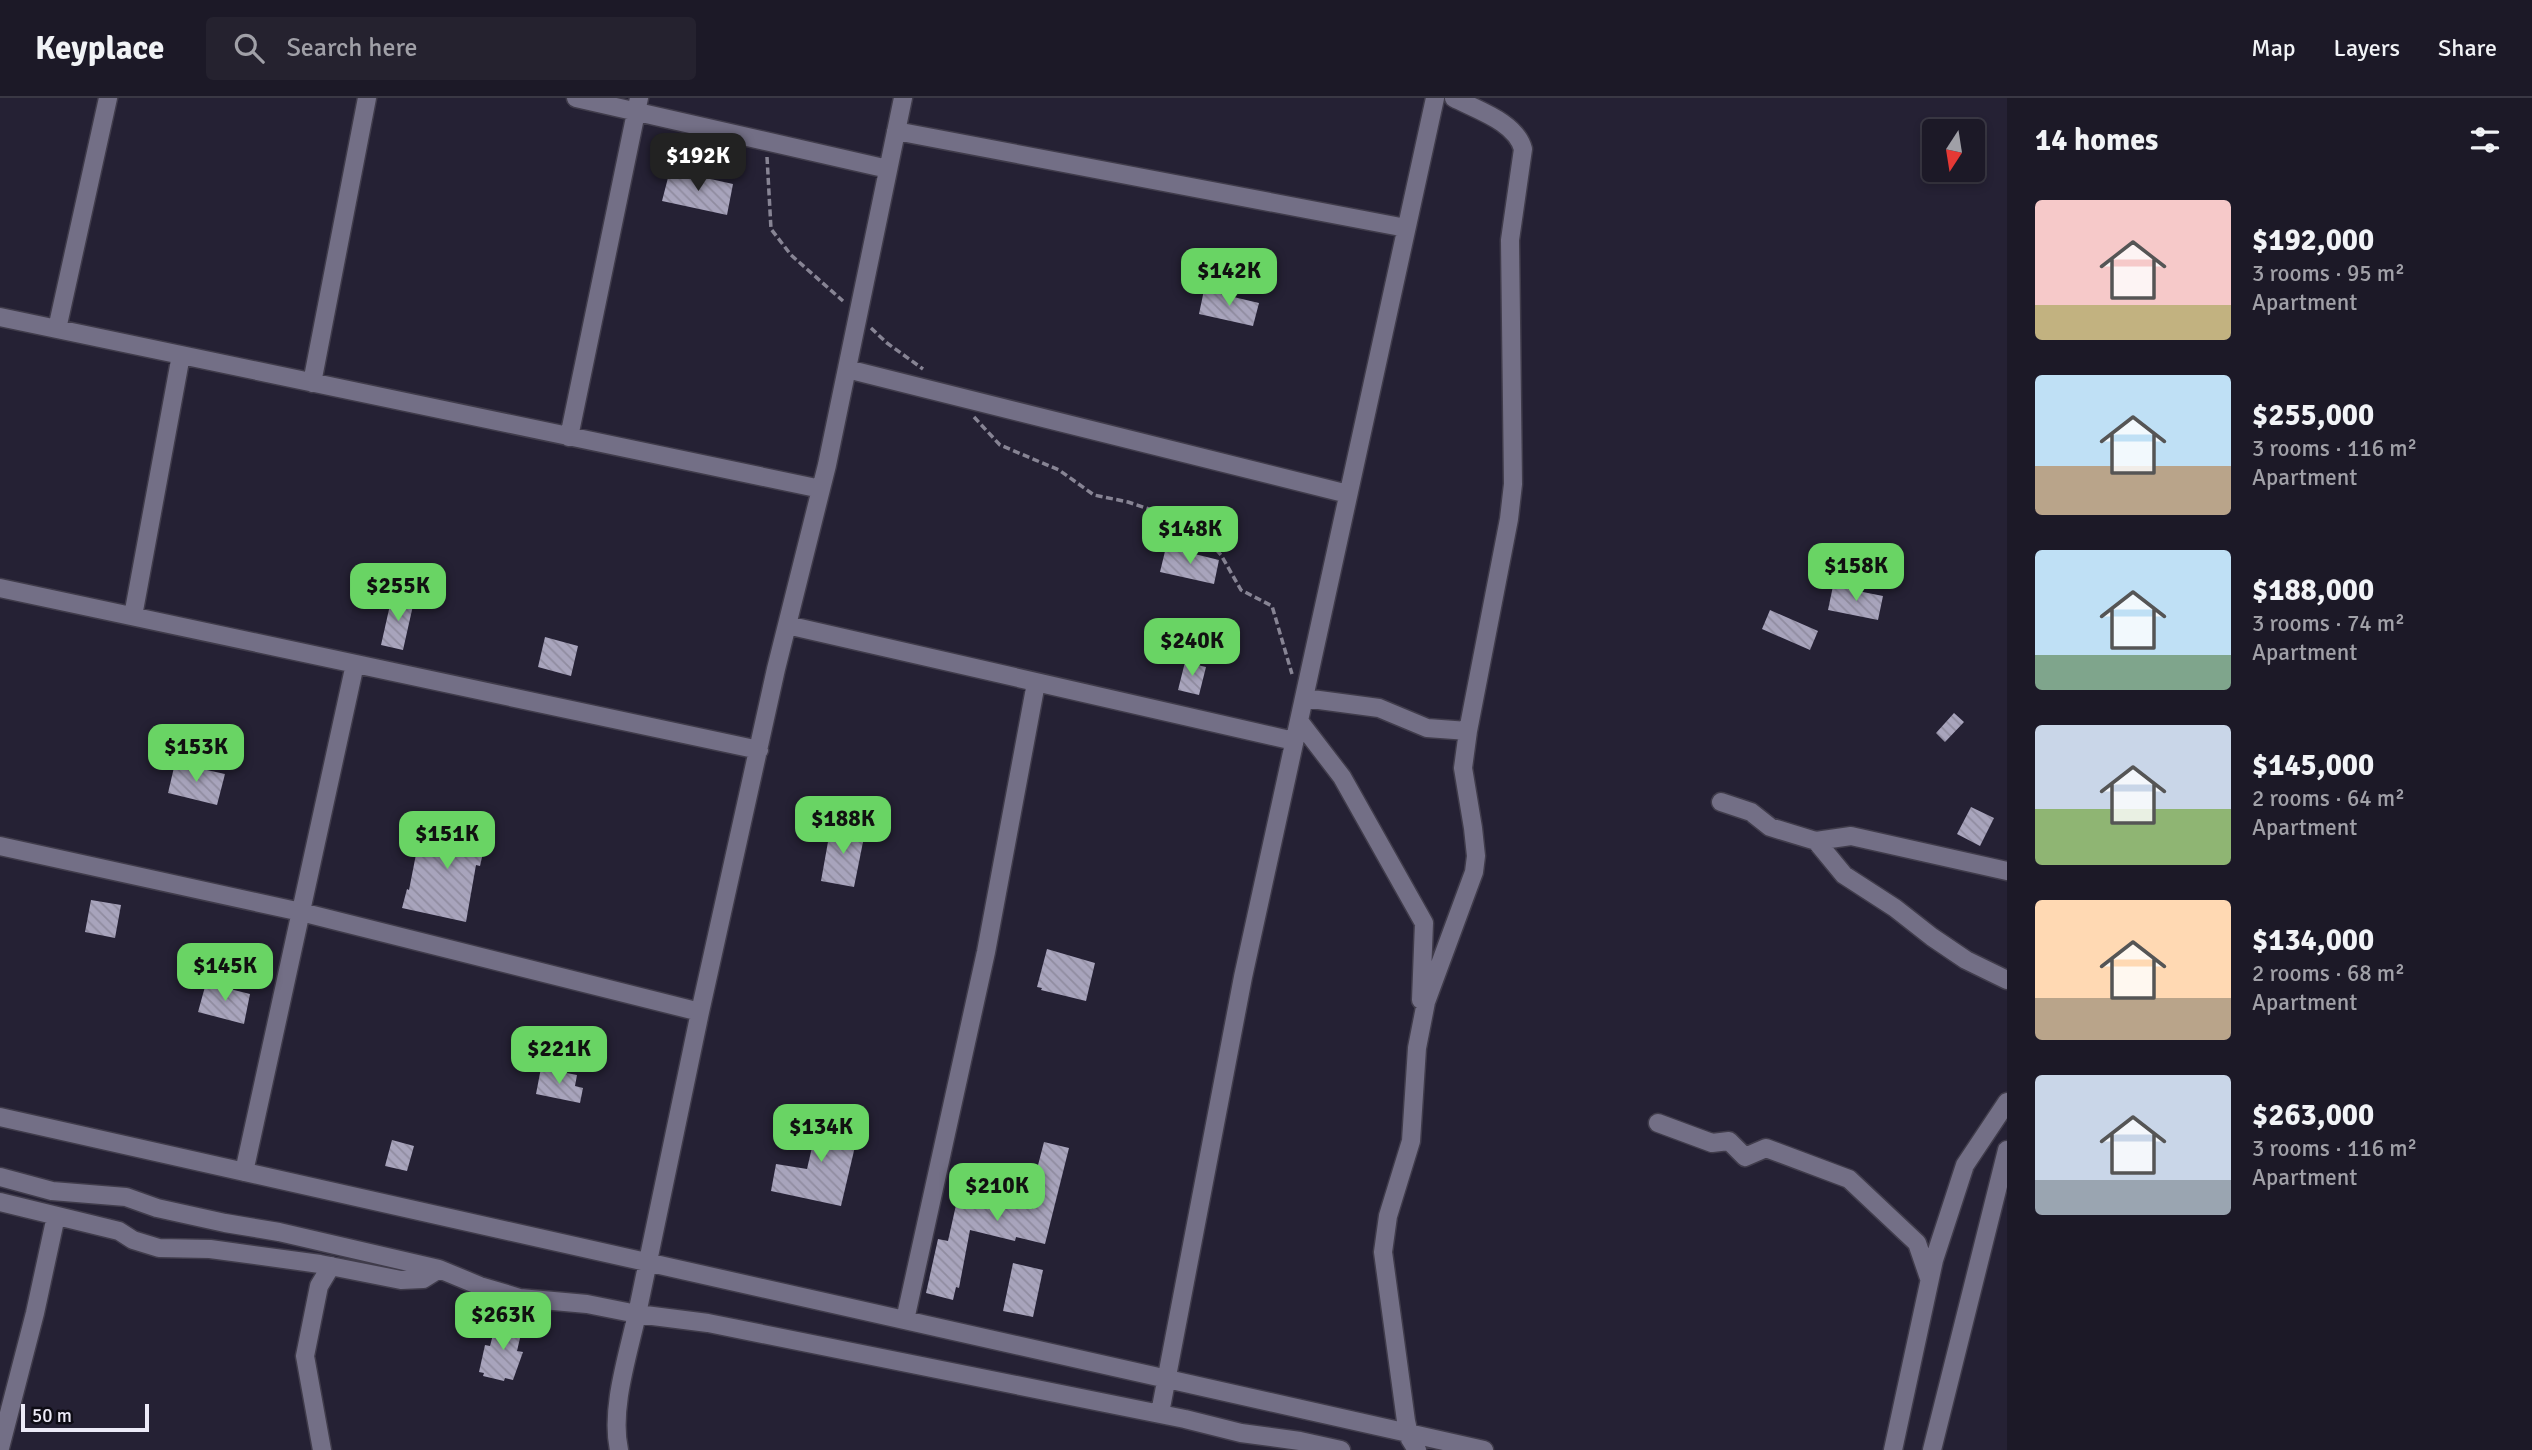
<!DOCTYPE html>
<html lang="en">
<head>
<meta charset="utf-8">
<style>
	:root { --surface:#1c1927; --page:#25222f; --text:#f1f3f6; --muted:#a0a0a7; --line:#3a3844; --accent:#69d464 }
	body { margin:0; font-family:Signika,sans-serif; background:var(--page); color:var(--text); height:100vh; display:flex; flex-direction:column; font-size:26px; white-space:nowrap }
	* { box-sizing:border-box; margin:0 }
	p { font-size:23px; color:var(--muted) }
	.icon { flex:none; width:38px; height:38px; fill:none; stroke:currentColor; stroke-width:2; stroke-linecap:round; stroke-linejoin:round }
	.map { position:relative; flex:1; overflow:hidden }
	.panel { display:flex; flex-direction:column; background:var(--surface); width:525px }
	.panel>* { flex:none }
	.needle { width:46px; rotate:192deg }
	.fabs { position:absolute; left:1922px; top:21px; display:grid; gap:14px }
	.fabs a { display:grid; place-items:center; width:63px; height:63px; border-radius:7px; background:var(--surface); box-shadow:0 4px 10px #0003,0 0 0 2px var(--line); font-size:35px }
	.scale { position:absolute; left:21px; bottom:18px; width:128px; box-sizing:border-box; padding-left:7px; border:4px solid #eceaf7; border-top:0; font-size:19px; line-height:24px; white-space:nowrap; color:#eceaf7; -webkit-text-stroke:5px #0e0c15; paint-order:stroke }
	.price { position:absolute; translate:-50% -60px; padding:0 16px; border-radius:14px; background:var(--accent); color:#111; font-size:23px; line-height:46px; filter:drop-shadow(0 2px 4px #0008) }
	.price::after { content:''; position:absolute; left:50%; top:42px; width:21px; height:16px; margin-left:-10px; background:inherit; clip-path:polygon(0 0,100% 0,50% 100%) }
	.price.active { background:#222; color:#fff }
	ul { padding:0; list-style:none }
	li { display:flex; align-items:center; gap:21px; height:175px; padding:0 28px }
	li span { display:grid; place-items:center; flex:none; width:196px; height:140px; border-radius:7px; color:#555 }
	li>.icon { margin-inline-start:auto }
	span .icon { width:84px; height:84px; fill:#fffc; stroke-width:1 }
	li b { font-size:30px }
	h2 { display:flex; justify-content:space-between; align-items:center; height:84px; padding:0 28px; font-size:30px }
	header { display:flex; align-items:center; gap:42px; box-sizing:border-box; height:98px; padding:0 35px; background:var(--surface); border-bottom:2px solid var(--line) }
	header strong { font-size:33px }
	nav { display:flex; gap:38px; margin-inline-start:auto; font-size:24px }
	.search { width:490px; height:63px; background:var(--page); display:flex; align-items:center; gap:18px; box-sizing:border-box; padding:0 24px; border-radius:7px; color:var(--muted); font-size:26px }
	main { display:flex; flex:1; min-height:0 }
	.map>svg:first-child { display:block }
	.building { fill:url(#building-back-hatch) }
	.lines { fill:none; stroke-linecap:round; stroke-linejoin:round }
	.minor-casing { stroke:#403c4b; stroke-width:21 }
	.path { stroke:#878494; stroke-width:3.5; stroke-dasharray:7 3.5; stroke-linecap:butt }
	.minor { stroke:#736f86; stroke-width:18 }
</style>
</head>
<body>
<header>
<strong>Keyplace</strong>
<div class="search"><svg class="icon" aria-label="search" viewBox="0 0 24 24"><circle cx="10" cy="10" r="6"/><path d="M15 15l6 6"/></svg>Search here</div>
<nav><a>Map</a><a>Layers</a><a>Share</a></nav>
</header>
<main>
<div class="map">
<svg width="2007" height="1352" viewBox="0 0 2007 1352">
	<defs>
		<pattern id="building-back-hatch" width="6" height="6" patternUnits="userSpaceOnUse" patternTransform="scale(1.75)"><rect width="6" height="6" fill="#a8a4bc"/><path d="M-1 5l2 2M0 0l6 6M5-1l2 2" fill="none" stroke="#908ca0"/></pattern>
	</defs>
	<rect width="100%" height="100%" fill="#252134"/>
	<path class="building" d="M670,72L733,86L727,117L662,103Z
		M1204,192L1259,205L1253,228L1199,216Z
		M1166,449L1219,462L1214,486L1160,474Z
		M1833,488L1883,498L1878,522L1828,512Z
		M392,498L414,503L403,552L381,547Z
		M1770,512L1818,533L1810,552L1762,531Z
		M545,539L578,548L571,578L538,569Z
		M1185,564L1206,569L1199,597L1178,592Z
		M1954,615L1964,624L1945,644L1936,635Z
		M175,665L225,676L217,707L168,695Z
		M1971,709L1994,720L1980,748L1957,736Z
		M474,721L490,724L480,768L476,767L466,824L402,810L407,791L409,792L418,746L434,749L438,722L473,728Z
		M831,727L865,734L854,789L821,783Z
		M91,802L121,807L115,840L85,834Z
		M1047,851L1095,865L1086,903L1041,892L1042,890L1037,889Z
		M206,885L250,896L244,926L198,914Z
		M541,970L577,977L575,988L583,990L580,1005L536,996Z
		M822,1006L842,1010L837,1035L857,1040L841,1108L771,1093L776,1066L807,1071Z
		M392,1042L414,1048L407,1073L385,1068Z
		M1044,1044L1069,1050L1045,1146L1016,1139L1015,1143L970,1132L959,1190L956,1189L953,1202L926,1195L938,1141L948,1143L958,1098L972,1101L973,1098L1033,1111L1042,1073L1037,1071Z
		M1013,1165L1043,1172L1033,1219L1003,1213Z
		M497,1221L523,1227L517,1253L523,1254L513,1282L505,1280L504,1283L483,1278L484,1275L479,1274L485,1247L490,1248Z"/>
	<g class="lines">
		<g class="minor-casing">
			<path id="minor" d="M576,0L888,71
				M903,0L827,367L776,571L700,914L637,1216L708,1225L1185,1321L1241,1335L1300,1343L1341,1352
				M896,33L1406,130
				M0,219L821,391
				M57,231L108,0
				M847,271L1348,396
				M312,285L367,0
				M569,339L639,0
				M0,490L759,652
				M133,518L181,257
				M787,527L1294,643
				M1304,600L1379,610L1427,630L1468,633
				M1299,623L1342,679L1424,825L1421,902
				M1721,704L1751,714L1770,729L1816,743L1844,777L1895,810L1932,839L1966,862L2007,882
				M1816,743L1851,738L2007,773
				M0,748L301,814L700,914
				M0,1019L1484,1352
				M1658,1025L1712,1045L1729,1043L1745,1059L1766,1050L1849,1081L1917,1145L1929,1180
				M244,1074L355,566
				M0,1079L52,1093L126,1099L157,1110L225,1125L279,1134L439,1171
				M0,1104L119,1133L133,1142L159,1150L210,1151L320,1166L401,1182L423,1181L439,1171L480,1188L520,1200L587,1206L637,1216C628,1257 610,1311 619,1352
				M905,1222L986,854L1036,585
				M1160,1315L1243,879L1435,0
				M0,1350L35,1215L56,1118
				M322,1352L305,1258L319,1188L331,1168
				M1417,1352L1410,1341L1406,1323L1383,1154L1388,1118L1411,1043L1417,950L1426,904L1474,774L1476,758L1473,730L1463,670L1468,633L1509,421L1513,386L1510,142L1523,51C1516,24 1477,12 1454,0
				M1893,1352L1934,1162L1965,1067L2007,1004
				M1932,1352L2007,1052"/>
		</g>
		<path class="path" d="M767,59L771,131L791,157L843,203
			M871,230L887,245L923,271
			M974,319L1000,347L1059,372L1094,397L1128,404L1194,426L1221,457L1241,492L1272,508L1292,576"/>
		<use href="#minor" class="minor"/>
	</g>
</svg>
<div class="fabs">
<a><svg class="needle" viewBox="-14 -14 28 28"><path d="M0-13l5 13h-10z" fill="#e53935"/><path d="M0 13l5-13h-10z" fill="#a0a0a7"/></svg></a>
</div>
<div class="scale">50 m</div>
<b class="price active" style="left:698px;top:95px">$192K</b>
<b class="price" style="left:1229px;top:210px">$142K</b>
<b class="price" style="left:1190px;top:468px">$148K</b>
<b class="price" style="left:1856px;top:505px">$158K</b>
<b class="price" style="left:398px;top:525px">$255K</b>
<b class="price" style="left:1192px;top:580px">$240K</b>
<b class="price" style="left:196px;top:686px">$153K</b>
<b class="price" style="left:843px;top:758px">$188K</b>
<b class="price" style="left:447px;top:773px">$151K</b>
<b class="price" style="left:225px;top:905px">$145K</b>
<b class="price" style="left:559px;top:988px">$221K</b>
<b class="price" style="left:821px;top:1066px">$134K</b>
<b class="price" style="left:997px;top:1125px">$210K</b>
<b class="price" style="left:503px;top:1254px">$263K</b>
</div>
<section class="panel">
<h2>14 homes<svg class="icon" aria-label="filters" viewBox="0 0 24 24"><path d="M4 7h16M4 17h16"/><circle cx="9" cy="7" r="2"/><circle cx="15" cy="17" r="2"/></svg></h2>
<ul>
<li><span style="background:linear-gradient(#f6c9c9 75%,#c2b280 0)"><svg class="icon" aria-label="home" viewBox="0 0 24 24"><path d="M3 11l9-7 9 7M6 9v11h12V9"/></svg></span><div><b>$192,000</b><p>3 rooms · 95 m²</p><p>Apartment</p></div></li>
<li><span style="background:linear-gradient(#bfe0f5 65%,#b9a48a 0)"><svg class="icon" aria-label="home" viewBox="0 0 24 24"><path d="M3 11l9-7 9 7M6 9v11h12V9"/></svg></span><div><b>$255,000</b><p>3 rooms · 116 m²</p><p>Apartment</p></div></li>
<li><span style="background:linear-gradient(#bfe0f5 75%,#7fa58c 0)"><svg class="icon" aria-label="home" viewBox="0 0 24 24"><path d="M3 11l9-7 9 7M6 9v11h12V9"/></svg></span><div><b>$188,000</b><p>3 rooms · 74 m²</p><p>Apartment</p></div></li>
<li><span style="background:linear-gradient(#c9d6e8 60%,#8fb573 0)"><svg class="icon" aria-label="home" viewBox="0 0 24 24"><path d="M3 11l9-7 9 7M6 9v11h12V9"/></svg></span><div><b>$145,000</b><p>2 rooms · 64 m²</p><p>Apartment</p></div></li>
<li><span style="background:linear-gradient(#ffd9b3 70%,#b9a48a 0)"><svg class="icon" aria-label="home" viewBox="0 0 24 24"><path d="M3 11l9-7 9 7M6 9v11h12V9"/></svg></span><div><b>$134,000</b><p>2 rooms · 68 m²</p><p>Apartment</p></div></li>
<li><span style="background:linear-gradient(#c9d6e8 75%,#9aa5b1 0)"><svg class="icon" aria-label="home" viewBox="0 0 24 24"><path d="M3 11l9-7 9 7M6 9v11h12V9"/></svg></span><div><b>$263,000</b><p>3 rooms · 116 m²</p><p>Apartment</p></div></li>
</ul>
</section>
</main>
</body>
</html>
